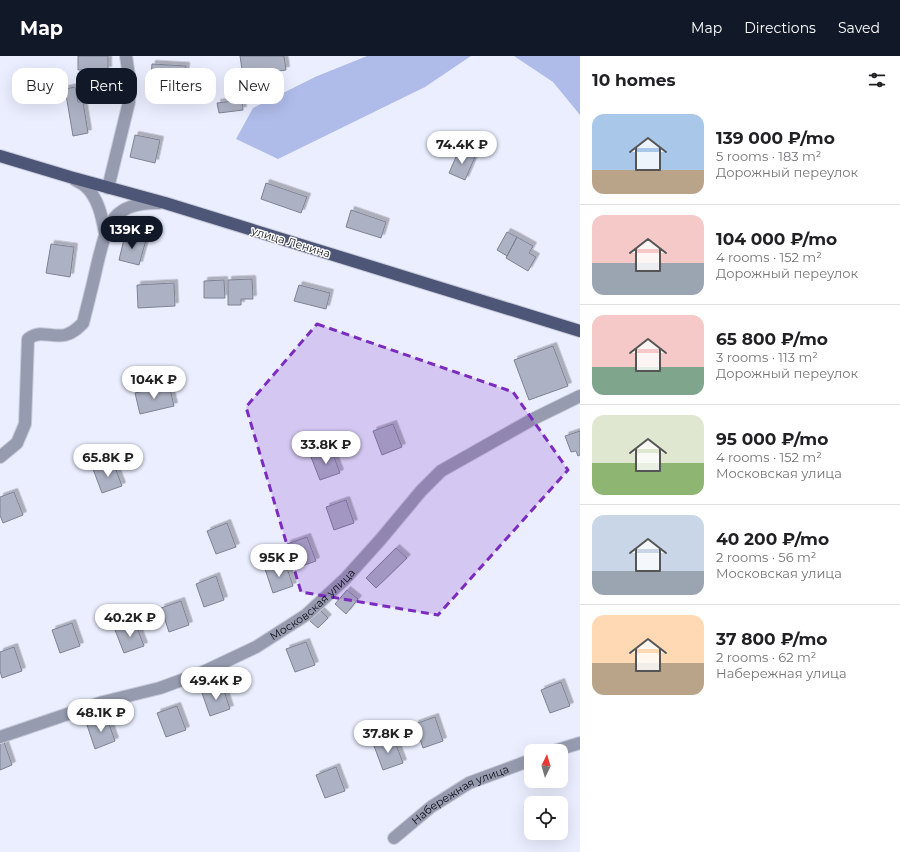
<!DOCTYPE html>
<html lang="en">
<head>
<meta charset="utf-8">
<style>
	:root { --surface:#fff; --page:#f6f6f6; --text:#202124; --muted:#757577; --line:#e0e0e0; --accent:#111827 }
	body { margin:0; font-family:Montserrat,sans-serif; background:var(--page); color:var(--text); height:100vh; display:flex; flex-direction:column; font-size:15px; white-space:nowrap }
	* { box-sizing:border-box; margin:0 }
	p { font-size:13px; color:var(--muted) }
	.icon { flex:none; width:22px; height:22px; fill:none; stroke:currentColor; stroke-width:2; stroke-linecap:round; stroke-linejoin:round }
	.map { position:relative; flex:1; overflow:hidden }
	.drawer { display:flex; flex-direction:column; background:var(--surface); width:320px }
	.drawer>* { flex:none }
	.top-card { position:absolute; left:12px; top:12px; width:380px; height:36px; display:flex; gap:8px }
	.needle { width:26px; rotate:5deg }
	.buttons { position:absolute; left:524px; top:688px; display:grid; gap:8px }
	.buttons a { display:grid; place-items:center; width:44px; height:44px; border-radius:8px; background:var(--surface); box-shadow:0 4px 16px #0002; font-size:20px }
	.price { position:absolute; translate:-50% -34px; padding:0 9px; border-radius:14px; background:#fff; color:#222; font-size:13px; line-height:26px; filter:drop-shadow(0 1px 2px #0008) }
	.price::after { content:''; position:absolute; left:50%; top:24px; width:12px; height:9px; margin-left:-6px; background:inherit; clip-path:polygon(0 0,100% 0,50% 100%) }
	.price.on { background:var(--accent); color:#fff }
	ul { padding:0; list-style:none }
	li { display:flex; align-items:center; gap:12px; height:100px; padding:0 12px }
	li+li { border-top:1px solid var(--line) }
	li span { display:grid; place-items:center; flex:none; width:112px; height:80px; border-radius:12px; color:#555 }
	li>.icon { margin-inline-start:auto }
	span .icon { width:48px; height:48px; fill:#fffc; stroke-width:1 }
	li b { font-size:17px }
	h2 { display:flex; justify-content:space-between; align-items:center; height:48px; padding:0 12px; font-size:17px }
	.tag { padding:0 14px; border-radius:12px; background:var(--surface); box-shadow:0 4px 16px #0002; font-size:14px; line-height:36px }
	.tag.on { background:var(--accent); color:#fff }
	header { display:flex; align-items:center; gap:24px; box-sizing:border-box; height:56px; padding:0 20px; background:var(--accent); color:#fff }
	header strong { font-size:19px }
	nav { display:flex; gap:22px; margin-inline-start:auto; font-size:14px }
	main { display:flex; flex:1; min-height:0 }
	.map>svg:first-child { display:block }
	.forest { fill:#afbbe9 }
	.building { fill:#acb1c3; stroke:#7e8294; filter:url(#shadow) }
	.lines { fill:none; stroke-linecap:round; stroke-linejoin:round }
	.minor-casing { stroke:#c7cad9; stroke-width:14 }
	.major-casing { stroke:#c7cad9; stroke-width:14 }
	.minor { stroke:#969baf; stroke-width:12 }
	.major { stroke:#4e5678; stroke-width:12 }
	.marked { fill:#7b2cbf; fill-opacity:0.2; stroke:#7b2cbf; stroke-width:3; stroke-dasharray:8 5; stroke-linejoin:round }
	.labels { text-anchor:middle; stroke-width:3; stroke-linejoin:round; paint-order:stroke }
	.street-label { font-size:11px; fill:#0d0f15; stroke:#fcfcfc }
</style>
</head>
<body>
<header>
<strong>Map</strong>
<nav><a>Map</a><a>Directions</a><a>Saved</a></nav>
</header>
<main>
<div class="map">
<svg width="580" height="796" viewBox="0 0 580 796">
	<defs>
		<filter id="shadow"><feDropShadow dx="3.5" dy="-3.5" stdDeviation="0" flood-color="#0004"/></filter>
	</defs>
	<rect width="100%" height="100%" fill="#eaeefe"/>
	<path class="forest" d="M367,0H471L425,31L278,103L236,83L253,52L315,21Z
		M514,0H580V59L553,26Z"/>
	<path class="building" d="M78,0H108V14H78Z
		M240,0H284L286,14L243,20Z
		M152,8L186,10L184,35L150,32Z
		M75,31L78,46H83L88,77L73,80L65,33Z
		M242,44L243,54L219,57L217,47Z
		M135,79L160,84L155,107L130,101Z
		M459,94L475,101L465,124L449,117Z
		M266,127L307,141L301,157L261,143Z
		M351,154L386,166L381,182L346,171Z
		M507,176L517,181L507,200L497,194Z
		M125,179L146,184L139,209L119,204Z
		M517,181L533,190L529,197L536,201L528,215L506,202Z
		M51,188L74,191L70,221L46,217Z
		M252,223L253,243H241V249H228V224Z
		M224,224L225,242H204V225Z
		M174,227L175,250L138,252L137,229Z
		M299,229L330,237L326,253L294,245Z
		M553,290L568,330L529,344L514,304Z
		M169,329L174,350L140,358L135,337Z
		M393,368L402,391L382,399L373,375Z
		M580,375V399L578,400L576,395L571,396L565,380Z
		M331,393L340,417L320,424L311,401Z
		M113,406L122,430L102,437L93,413Z
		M14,436L23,459L3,467L0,459V441Z
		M346,444L354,467L334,474L326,451Z
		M227,467L236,491L216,498L207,475Z
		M307,481L316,505L296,512L287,488Z
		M396,492L407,502L376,532L366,522Z
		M285,506L293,530L273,537L265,513Z
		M216,520L224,544L204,551L196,528Z
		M347,534L358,543L346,558L335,548Z
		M181,545L189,569L169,576L161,552Z
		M320,554L328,562L318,572L310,565Z
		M135,566L144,590L124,597L115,574Z
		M72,567L80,590L60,597L52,574Z
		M306,586L315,609L295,616L286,593Z
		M14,591L22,615L2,622L0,615V596Z
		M561,626L570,650L550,657L541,634Z
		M222,629L230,653L210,660L202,637Z
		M177,650L186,674L166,681L157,657Z
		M435,661L443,685L423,692L415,668Z
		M107,662L115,685L95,693L87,669Z
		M394,683L403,707L383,714L374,690Z
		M4,686L12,709L0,714V687Z
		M336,711L345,735L325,742L316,719Z"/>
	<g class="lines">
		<g class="minor-casing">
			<g id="minor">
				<path d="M74,123C77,126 82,127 85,130C98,141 102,161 105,177"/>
				<path d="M108,132L129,46L130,27L126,0"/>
				<path d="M0,401L17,387L25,368L28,283C41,273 51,282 65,279C73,277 78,272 83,267C88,247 93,228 97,209C107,169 111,146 159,147"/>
				<path id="s1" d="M0,681L103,646L160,632L201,617L256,591L306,559L345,523L381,483L421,435L441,415L533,363L580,340"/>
				<path d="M554,695L580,687"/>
				<path id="s2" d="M394,782L431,751L469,727L531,704"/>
			</g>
		</g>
		<g class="major-casing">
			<path id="major" d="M0,100L70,121L165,147L580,275"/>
		</g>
		<use href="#minor" class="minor"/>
		<use href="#major" class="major"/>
	</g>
	<path class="marked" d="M317,268L513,336L568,414L438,559L301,536L246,351Z"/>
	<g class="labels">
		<g class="street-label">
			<text transform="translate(291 186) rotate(17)" y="4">улица Ленина</text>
			<text dy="4" stroke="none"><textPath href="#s1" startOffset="343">Московская улица</textPath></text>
			<text dy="4" stroke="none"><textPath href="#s2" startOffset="80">Набережная улица</textPath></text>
		</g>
	</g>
</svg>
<div class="buttons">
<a><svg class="needle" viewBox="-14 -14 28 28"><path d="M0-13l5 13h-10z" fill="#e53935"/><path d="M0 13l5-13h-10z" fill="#757577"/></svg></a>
<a><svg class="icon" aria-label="locate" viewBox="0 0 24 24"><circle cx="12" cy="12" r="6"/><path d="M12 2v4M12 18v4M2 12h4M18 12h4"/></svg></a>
</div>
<b class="price" style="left:462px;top:109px">74.4K ₽</b>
<b class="price on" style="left:132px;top:194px">139K ₽</b>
<b class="price" style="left:154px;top:344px">104K ₽</b>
<b class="price" style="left:326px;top:409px">33.8K ₽</b>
<b class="price" style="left:108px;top:422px">65.8K ₽</b>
<b class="price" style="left:279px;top:522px">95K ₽</b>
<b class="price" style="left:130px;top:582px">40.2K ₽</b>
<b class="price" style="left:216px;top:645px">49.4K ₽</b>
<b class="price" style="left:101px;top:677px">48.1K ₽</b>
<b class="price" style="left:388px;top:698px">37.8K ₽</b>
<div class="top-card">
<a class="tag">Buy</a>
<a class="tag on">Rent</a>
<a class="tag">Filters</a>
<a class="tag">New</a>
</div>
</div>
<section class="drawer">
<h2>10 homes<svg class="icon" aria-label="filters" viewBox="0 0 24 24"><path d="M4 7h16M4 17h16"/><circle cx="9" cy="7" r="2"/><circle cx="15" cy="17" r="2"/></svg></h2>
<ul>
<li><span style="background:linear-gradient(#a9c7e8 70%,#b9a48a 0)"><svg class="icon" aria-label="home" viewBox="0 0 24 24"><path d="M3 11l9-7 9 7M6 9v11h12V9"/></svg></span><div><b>139 000 ₽/mo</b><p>5 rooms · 183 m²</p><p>Дорожный переулок</p></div></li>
<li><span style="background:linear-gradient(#f6c9c9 60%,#9aa5b1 0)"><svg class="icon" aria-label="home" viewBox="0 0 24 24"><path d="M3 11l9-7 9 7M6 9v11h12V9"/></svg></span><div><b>104 000 ₽/mo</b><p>4 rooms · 152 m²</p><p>Дорожный переулок</p></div></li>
<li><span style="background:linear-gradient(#f6c9c9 65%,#7fa58c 0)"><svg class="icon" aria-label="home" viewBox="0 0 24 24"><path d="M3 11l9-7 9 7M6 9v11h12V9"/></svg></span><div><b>65 800 ₽/mo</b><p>3 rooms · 113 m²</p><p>Дорожный переулок</p></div></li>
<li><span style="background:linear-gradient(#dfe7d0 60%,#8fb573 0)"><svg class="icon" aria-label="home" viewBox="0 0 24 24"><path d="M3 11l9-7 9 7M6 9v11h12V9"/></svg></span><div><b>95 000 ₽/mo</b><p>4 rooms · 152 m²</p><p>Московская улица</p></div></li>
<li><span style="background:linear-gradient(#c9d6e8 70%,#9aa5b1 0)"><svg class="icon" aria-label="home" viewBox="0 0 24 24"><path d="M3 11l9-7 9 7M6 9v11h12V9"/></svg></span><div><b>40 200 ₽/mo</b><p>2 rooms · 56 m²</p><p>Московская улица</p></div></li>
<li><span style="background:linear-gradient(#ffd9b3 60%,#b9a48a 0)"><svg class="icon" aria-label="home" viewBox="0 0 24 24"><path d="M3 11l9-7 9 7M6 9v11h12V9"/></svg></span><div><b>37 800 ₽/mo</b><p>2 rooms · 62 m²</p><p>Набережная улица</p></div></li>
</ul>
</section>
</main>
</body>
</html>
